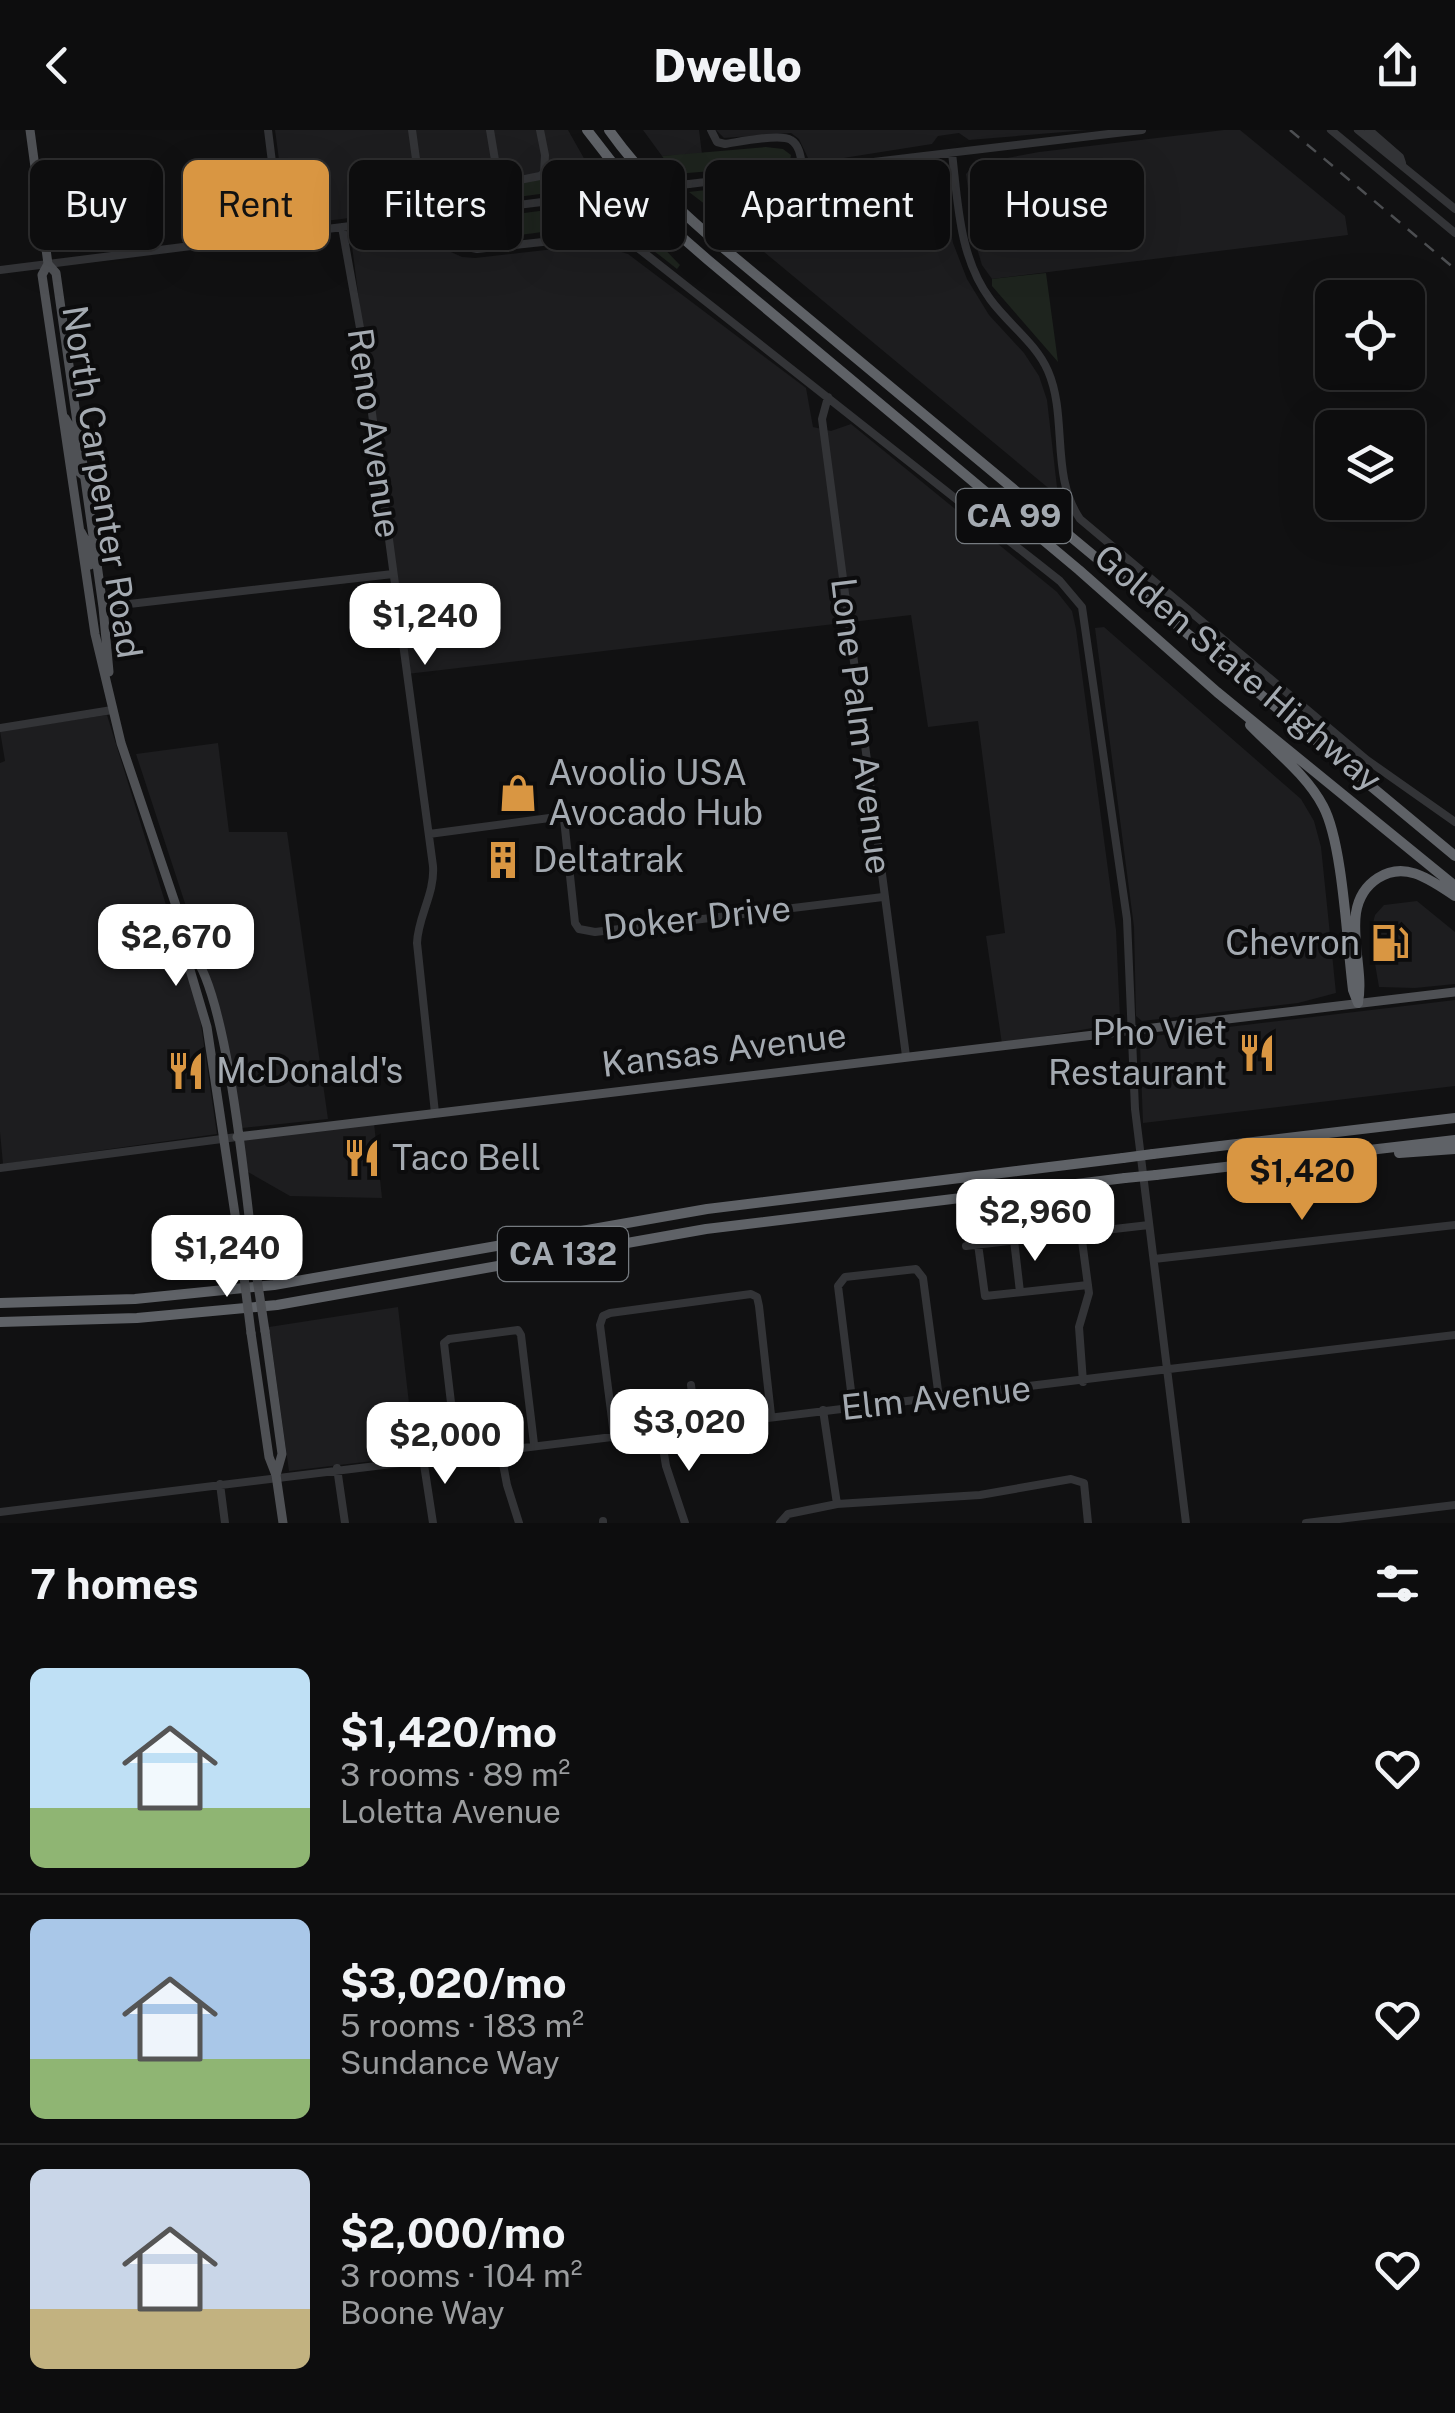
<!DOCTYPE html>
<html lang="en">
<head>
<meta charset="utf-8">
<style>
	:root { --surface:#0d0d0e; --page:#161617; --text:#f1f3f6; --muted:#9a9c9e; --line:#2d2d2e; --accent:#d99642 }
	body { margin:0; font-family:"Public Sans",sans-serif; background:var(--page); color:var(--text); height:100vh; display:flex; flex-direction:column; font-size:38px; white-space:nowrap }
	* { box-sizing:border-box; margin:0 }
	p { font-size:32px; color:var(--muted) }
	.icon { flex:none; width:55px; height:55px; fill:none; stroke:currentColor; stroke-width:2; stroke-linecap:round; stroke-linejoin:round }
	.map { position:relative; height:1393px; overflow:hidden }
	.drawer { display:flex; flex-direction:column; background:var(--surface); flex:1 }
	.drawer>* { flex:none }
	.top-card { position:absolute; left:30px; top:30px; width:1395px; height:90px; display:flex; gap:20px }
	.controls { position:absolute; left:1315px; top:150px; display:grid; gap:20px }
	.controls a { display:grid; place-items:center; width:110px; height:110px; border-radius:15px; background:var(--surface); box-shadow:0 10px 40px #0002,0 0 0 2px var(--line); font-size:50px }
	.price { position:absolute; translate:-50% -85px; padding:0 22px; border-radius:20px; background:#fff; color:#222; font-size:32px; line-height:65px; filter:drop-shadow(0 2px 5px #0008) }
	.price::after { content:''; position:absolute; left:50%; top:60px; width:30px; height:22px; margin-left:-15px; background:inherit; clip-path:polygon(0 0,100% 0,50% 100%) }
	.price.selected { background:var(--accent); color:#111 }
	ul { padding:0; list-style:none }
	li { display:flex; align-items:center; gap:30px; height:250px; padding:0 30px }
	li+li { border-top:2px solid var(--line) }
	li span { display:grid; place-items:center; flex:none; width:280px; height:200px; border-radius:15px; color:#555 }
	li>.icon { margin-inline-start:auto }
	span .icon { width:120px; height:120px; fill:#fffc; stroke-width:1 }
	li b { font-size:42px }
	h2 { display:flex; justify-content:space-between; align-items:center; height:120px; padding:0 30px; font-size:42px }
	.pill { padding:0 35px; border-radius:15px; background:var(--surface); box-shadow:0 10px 40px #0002,0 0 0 2px var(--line); font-size:35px; line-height:90px }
	.pill.selected { background:var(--accent); color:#111 }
	header { display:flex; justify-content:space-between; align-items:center; height:130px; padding:0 30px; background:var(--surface); font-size:45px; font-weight:800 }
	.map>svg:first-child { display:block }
	.built { fill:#1d1d1f }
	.green { fill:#1e241e }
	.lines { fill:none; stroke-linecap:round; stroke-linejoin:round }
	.minor { stroke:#333437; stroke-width:8 }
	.major { stroke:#4f5155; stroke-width:9 }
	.highway { stroke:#5f6267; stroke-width:10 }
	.rail { stroke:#4c4e51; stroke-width:2.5; stroke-dasharray:12 10; stroke-linecap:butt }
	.minor-bridge { stroke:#333437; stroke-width:8 }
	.major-bridge { stroke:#4f5155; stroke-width:9 }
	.highway-bridge { stroke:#5f6267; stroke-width:10 }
	.labels { text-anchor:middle; stroke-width:8; stroke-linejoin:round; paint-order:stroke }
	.shield { fill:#0c0c0d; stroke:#767b80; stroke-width:2.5 }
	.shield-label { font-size:32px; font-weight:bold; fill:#a4aab1 }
	.street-label { font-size:35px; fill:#a4aab1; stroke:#0c0c0d }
	.poi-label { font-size:35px; fill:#a4aab1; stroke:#0c0c0d; text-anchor:start }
</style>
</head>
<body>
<header><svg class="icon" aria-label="back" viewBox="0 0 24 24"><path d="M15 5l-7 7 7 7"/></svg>Dwello<svg class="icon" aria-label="share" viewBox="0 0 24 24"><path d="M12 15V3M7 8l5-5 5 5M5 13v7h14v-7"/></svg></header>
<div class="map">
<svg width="1455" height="1393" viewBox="0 0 1455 1393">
	<rect width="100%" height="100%" fill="#111112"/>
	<path class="built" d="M275,0H568L590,39L490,58L439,71L437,78L428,72L413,73L406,81L293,95L287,89Z
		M643,0H699L702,24L662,26Z
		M716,0H1088L969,10L959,3L938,6L932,14L818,32L808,28L799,9L791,3L724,8Z
		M1224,0H1240L1345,86L1348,105L992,149L982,135L975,112L966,44L975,34L1039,22Z
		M901,38L940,40L953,113L967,149L989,185L1024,223L1039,246L1047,270L1058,366L728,92L747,72L778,54Z
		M424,95L434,97L451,122L462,127L475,128L581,116L609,118L628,124L806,258L813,297L831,301L851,294L1057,462L1072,481L1076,499L1116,800L1120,888L1115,894L1002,914L986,806L1005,803L978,591L928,597L911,485L407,544L351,108L356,103Z
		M1104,497L1301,669L1314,691L1321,717L1336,863L1298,873L1142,891L1136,886L1134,797L1095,498Z
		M107,585L199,881L217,1004L3,1034L0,1002V633L5,631L0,601Z
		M218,613L229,702H287L328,989L242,998L222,886L136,624Z
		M1417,771L1455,802V854L1415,858L1379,857L1370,805L1375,785L1384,775Z
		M1455,870V956L1143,993L1140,914L1145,907Z
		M374,993L382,1068L290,1066L248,1042L243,1010Z
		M398,1177L415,1326L289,1341L269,1197Z"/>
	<path class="green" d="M766,17L783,19L791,25L790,30L760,37L676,44L662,26Z
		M590,39L608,55L494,70L455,69L490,58Z
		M774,52L778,54L747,71L728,92L689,62Z
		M618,71L680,135L677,139C658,124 640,108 616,102C580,92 518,107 480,111L470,109L461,99L462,95L470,90Z
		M1046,143L1058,232L992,156V149Z"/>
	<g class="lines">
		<path class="minor" d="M268,0L281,104
			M412,0L424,87
			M490,0L499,54L540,46L544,43L545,25L540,0
			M711,0L717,12L725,14C739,12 780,3 791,10C801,16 801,31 803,41
			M1331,0L1455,103
			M1358,0L1455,79
			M1369,0L1400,27L1402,33
			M952,23C958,73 959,127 990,169C1008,194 1036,213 1048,241C1068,287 1050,346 1080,389L1367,630L1455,692
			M497,51L451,68C438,91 451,116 477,119L589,107L610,109L638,118L1036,432L1060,451L1082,477L1127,789L1135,979L1186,1393
			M689,54L1142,0
			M342,97L362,209L433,736C435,764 418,786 417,813L435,983
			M0,140L606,64
			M828,267L822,289L906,926
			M103,477L393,444
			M0,598L112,580
			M429,704L557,687L564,689L575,793L579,799L595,802L883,767
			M0,1038L237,1007
			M1081,1103L1089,1163L1079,1197L1083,1252
			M1014,1110L1020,1162
			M978,1114L985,1166L1088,1155
			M966,1116L1149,1095
			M1154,1129L1455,1095
			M691,1255L696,1295
			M853,1277L838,1156L845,1147L916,1139L923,1148L939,1268
			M823,1280L837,1374
			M660,1299L666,1336L685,1393
			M614,1305L600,1195L603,1186L610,1183L751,1164L757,1167L759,1176L771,1285
			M500,1318L507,1355L519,1393
			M457,1324L444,1213L449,1209L518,1200L521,1205L534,1314
			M423,1328L433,1393
			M337,1338L345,1393
			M220,1354L225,1393
			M0,1382C485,1319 970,1263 1455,1205
			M603,1391V1393
			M780,1393L788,1384L837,1374L980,1365L1071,1349L1084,1353L1088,1393
			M1306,1393L1455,1375"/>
		<path class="major" d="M30,0L48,134L42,145L95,504L121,613L192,823C228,864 246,1066 254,1129
			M48,134L56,143L103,477L109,542
			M65,288L72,300L78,341L84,346
			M81,402L87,413L90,435
			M192,823L188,833L207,897L242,1131
			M237,1007L1455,862
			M265,1201L282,1324L276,1345
			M251,1203L269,1327L276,1345L283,1393"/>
		<path class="highway" d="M587,0L646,76L708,130L1079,440L1217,562L1455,756
			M609,0C641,45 679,80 721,116L1455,726
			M1250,595C1274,620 1307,645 1323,676C1343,713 1347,814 1353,860L1358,873
			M1358,872C1366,833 1336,775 1378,748C1406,730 1432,751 1455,766
			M1399,1023L1455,1019
			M1153,1024L1455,988
			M1156,1045L1455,1010
			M0,1173L135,1169L274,1155L707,1079L1123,1028
			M0,1192L137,1188L277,1175L706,1099L1125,1048"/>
		<path class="rail" d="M1290,0L1455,139"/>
		<path class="minor-bridge" d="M606,64L689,54"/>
		<path class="major-bridge" d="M254,1129L265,1201
			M242,1131L251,1203"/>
		<path class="highway-bridge" d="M1123,1028L1153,1024
			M1125,1048L1156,1045"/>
	</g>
	<defs>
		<g id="shop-bare" transform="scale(3)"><path d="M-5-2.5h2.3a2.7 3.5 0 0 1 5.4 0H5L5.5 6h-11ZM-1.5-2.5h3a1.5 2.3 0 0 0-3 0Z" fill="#d99642" stroke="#0c0c0d" stroke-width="2.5" paint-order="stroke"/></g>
		<g id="building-bare" transform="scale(3)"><path d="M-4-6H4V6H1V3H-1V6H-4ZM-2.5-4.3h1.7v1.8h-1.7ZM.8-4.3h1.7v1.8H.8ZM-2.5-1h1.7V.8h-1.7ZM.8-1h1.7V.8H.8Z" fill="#d99642" stroke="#0c0c0d" stroke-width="2.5" paint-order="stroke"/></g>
		<g id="fuel-bare" transform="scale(3)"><path d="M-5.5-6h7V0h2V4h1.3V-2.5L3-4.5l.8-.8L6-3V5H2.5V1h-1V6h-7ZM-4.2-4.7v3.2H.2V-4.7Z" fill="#d99642" stroke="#0c0c0d" stroke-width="2.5" paint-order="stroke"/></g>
		<g id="restaurant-bare" transform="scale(3)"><path d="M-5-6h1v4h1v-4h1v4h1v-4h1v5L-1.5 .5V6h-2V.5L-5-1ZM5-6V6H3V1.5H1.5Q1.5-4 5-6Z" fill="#d99642" stroke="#0c0c0d" stroke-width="2.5" paint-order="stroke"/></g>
	</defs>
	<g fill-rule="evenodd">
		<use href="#shop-bare" x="518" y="663"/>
		<use href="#building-bare" x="503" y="730"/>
		<use href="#fuel-bare" x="1390" y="813"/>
		<use href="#restaurant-bare" x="1257" y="923"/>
		<use href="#restaurant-bare" x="186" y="941"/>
		<use href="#restaurant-bare" x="362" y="1028"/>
	</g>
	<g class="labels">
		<g class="shield">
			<rect x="956.5" y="359" width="115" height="54" rx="8"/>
			<rect x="498" y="1097" width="130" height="54" rx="8"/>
		</g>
		<g class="shield-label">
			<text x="1014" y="397">CA 99</text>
			<text x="563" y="1135">CA 132</text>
		</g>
		<g class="street-label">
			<text transform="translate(374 303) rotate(82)" y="12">Reno Avenue</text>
			<text transform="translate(102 352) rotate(81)" y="12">North Carpenter Road</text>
			<text transform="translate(1238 538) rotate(40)" y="12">Golden State Highway</text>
			<text transform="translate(861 596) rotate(83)" y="12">Lone Palm Avenue</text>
			<text transform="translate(697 788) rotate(-6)" y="12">Doker Drive</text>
			<text transform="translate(724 920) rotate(-7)" y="12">Kansas Avenue</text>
			<text transform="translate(936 1268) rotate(-6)" y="12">Elm Avenue</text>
		</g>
		<g class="poi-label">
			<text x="548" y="655">Avoolio USA<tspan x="548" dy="40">Avocado Hub</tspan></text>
			<text x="533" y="742">Deltatrak</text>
			<text x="1360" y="825" text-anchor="end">Chevron</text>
			<text x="1227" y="915" text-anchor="end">Pho Viet<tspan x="1227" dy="40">Restaurant</tspan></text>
			<text x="216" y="953">McDonald's</text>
			<text x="392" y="1040">Taco Bell</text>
		</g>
	</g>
</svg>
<div class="controls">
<a><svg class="icon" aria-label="locate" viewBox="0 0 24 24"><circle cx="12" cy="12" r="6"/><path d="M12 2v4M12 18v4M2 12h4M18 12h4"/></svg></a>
<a><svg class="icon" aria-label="layers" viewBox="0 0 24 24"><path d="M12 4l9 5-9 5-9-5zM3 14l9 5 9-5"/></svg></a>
</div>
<b class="price" style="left:425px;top:538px">$1,240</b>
<b class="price" style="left:176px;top:859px">$2,670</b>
<b class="price selected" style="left:1302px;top:1093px">$1,420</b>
<b class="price" style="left:1035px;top:1134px">$2,960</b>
<b class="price" style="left:227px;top:1170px">$1,240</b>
<b class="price" style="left:689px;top:1344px">$3,020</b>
<b class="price" style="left:445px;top:1357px">$2,000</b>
<div class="top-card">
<a class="pill">Buy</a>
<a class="pill selected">Rent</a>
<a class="pill">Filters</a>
<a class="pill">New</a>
<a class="pill">Apartment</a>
<a class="pill">House</a>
</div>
</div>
<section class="drawer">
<h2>7 homes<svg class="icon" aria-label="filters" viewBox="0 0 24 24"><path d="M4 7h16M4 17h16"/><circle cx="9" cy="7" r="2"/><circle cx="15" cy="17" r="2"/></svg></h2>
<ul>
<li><span style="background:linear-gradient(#bfe0f5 70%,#8fb573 0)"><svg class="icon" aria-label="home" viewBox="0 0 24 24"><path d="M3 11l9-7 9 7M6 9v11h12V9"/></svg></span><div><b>$1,420/mo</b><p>3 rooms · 89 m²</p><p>Loletta Avenue</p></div><svg class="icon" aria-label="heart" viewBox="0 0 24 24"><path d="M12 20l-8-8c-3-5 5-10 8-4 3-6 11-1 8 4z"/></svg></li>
<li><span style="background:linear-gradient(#a9c7e8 70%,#8fb573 0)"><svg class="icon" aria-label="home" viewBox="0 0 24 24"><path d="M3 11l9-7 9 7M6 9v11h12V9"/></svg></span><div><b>$3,020/mo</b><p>5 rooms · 183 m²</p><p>Sundance Way</p></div><svg class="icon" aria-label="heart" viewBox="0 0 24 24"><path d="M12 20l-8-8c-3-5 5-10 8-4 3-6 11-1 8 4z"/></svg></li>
<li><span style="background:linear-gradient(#c9d6e8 70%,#c2b280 0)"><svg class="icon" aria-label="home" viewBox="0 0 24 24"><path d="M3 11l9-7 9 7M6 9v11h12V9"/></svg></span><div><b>$2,000/mo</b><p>3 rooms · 104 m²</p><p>Boone Way</p></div><svg class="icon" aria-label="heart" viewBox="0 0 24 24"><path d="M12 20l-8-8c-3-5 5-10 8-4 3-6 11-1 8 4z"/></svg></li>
</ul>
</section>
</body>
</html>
